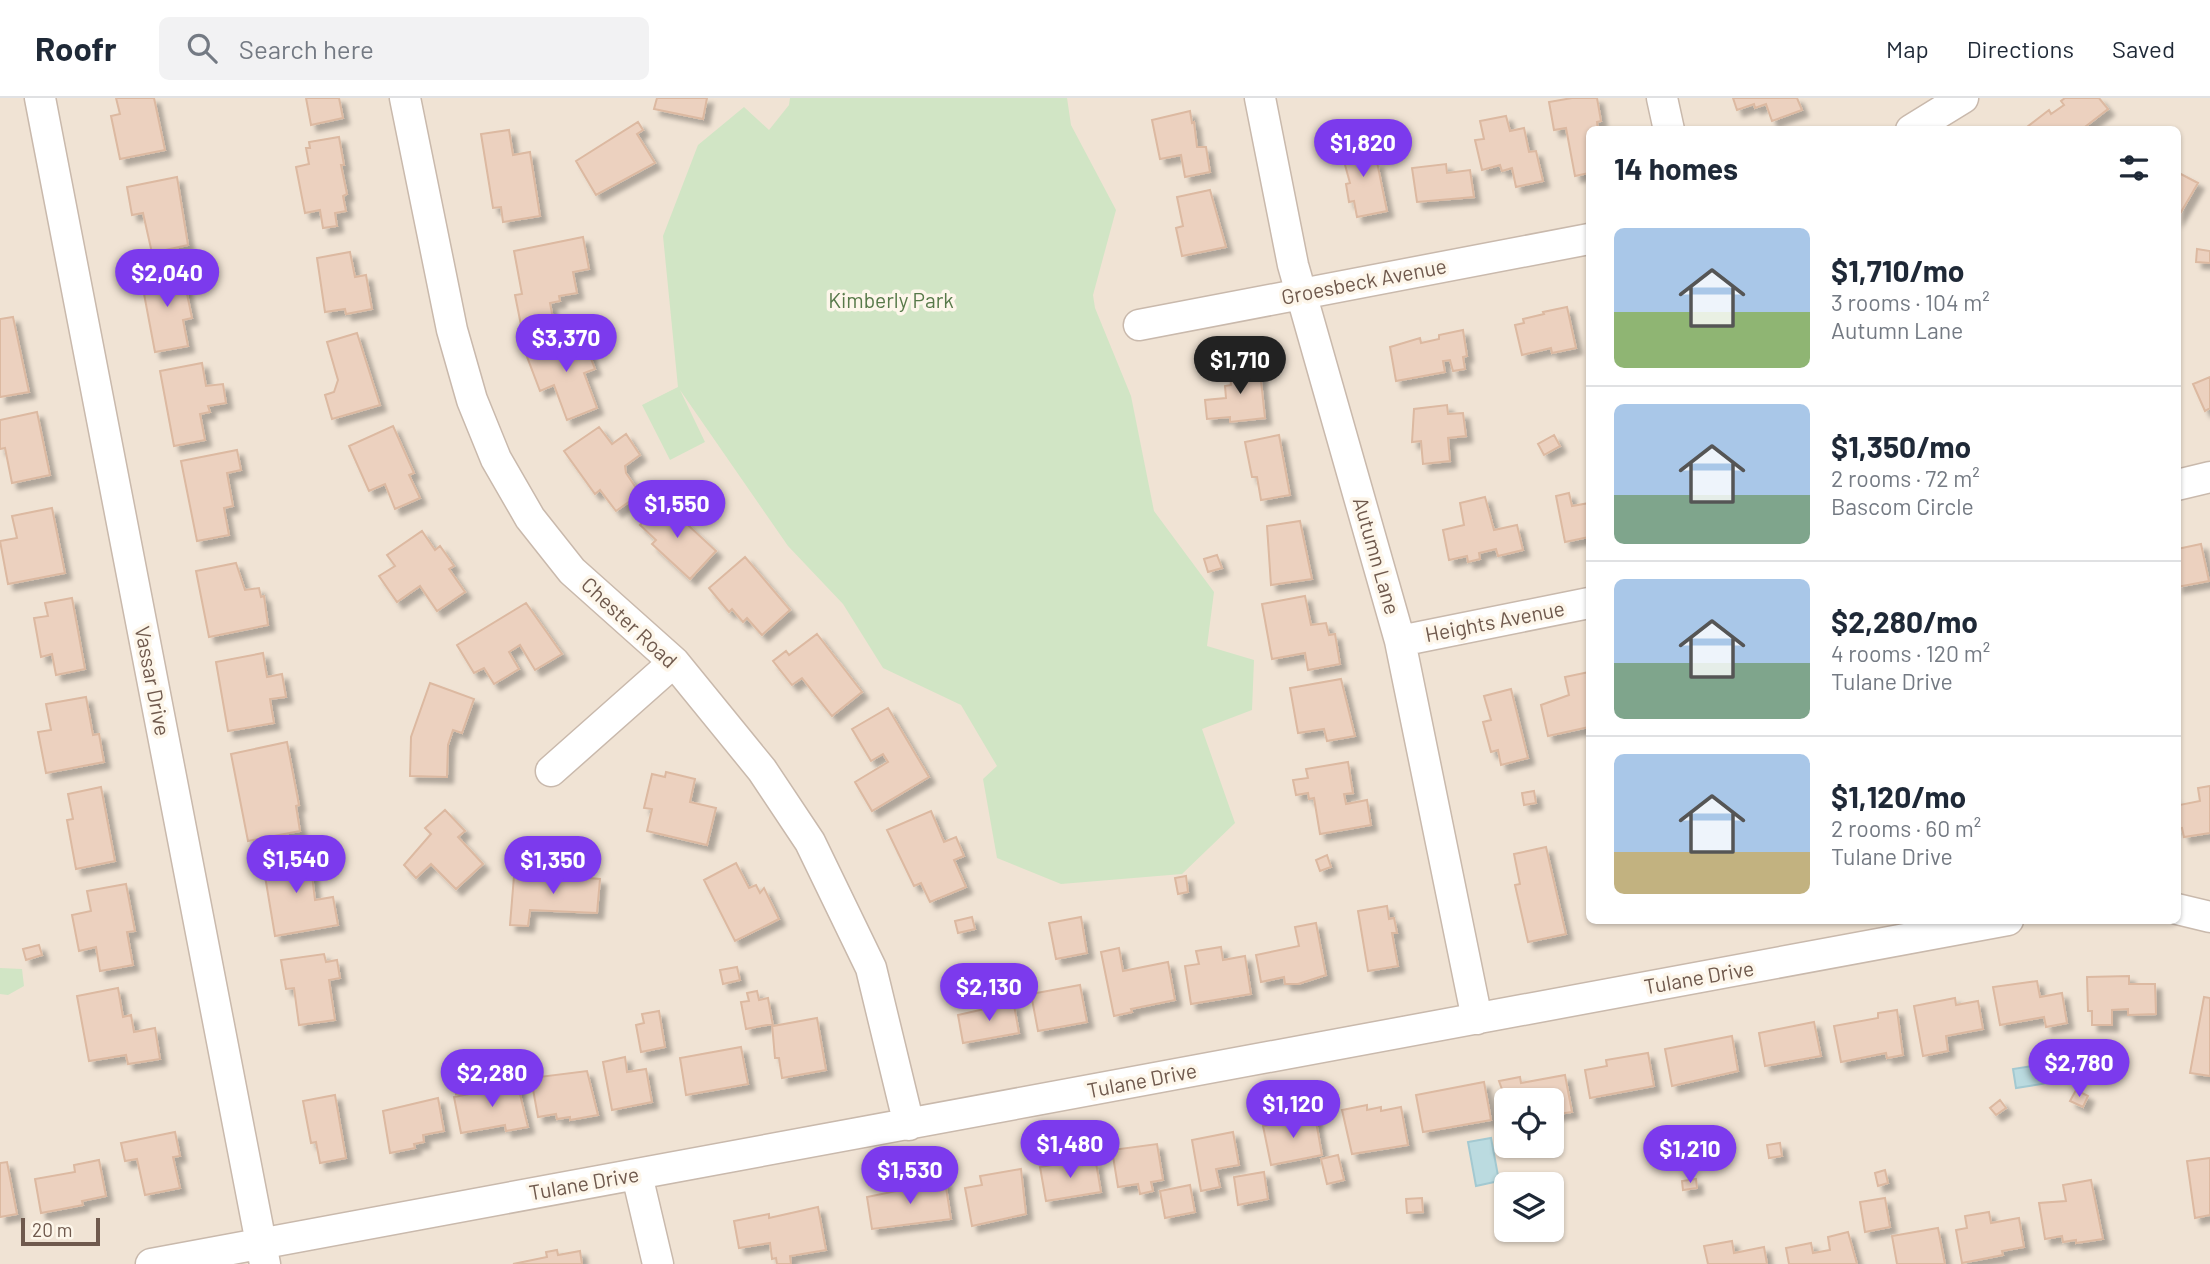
<!DOCTYPE html>
<html lang="en">
<head>
<meta charset="utf-8">
<style>
	:root { --surface:#fff; --page:#f2f2f3; --text:#1f2937; --muted:#747a83; --line:#e0e1e3; --accent:#7c3aed }
	body { margin:0; font-family:Barlow,sans-serif; background:var(--page); color:var(--text); height:100vh; display:flex; flex-direction:column; font-size:26px; white-space:nowrap }
	* { box-sizing:border-box; margin:0 }
	p { font-size:23px; color:var(--muted) }
	.icon { flex:none; width:38px; height:38px; fill:none; stroke:currentColor; stroke-width:2; stroke-linecap:round; stroke-linejoin:round }
	.map { position:relative; flex:1; overflow:hidden }
	.side { position:absolute; left:1586px; top:28px; width:595px; height:798px; display:flex; flex-direction:column; background:var(--surface); border-radius:10px; box-shadow:0 2px 5px #0004 }
	.side>* { flex:none }
	.buttons { position:absolute; left:1494px; top:990px; display:grid; gap:14px }
	.buttons a { display:grid; place-items:center; width:70px; height:70px; border-radius:10px; background:var(--surface); box-shadow:0 2px 5px #0004; font-size:35px }
	.scale { position:absolute; left:21px; bottom:18px; width:79px; box-sizing:border-box; padding-left:7px; border:4px solid #6f594d; border-top:0; font-size:19px; line-height:24px; white-space:nowrap; color:#6f594d; -webkit-text-stroke:5px #fdf6ea; paint-order:stroke }
	.price { position:absolute; translate:-50% -60px; padding:0 16px; border-radius:24px; background:var(--accent); color:#fff; font-size:23px; line-height:46px; filter:drop-shadow(0 2px 4px #0008) }
	.price::after { content:''; position:absolute; left:50%; top:42px; width:21px; height:16px; margin-left:-10px; background:inherit; clip-path:polygon(0 0,100% 0,50% 100%) }
	.price.on { background:#222; color:#fff }
	ul { padding:0; list-style:none }
	li { display:flex; align-items:center; gap:21px; height:175px; padding:0 28px }
	li+li { border-top:2px solid var(--line) }
	li span { display:grid; place-items:center; flex:none; width:196px; height:140px; border-radius:10px; color:#555 }
	li>.icon { margin-inline-start:auto }
	span .icon { width:84px; height:84px; fill:#fffc; stroke-width:1 }
	li b { font-size:30px }
	h2 { display:flex; justify-content:space-between; align-items:center; height:84px; padding:0 28px; font-size:30px }
	header { display:flex; align-items:center; gap:42px; box-sizing:border-box; height:98px; padding:0 35px; background:var(--surface); border-bottom:2px solid var(--line) }
	header strong { font-size:33px }
	nav { display:flex; gap:38px; margin-inline-start:auto; font-size:24px }
	.search { width:490px; height:63px; background:var(--page); display:flex; align-items:center; gap:18px; box-sizing:border-box; padding:0 24px; border-radius:10px; color:var(--muted); font-size:26px }
	.map>svg:first-child { display:block }
	.residential { fill:#f0e3d4; fill-rule:evenodd }
	.green { fill:#d1e5c5 }
	.water { fill:#bbdbe0; stroke:#a3c9d1; stroke-width:2 }
	.building { fill:#ecd1bf; stroke:#dcb9a1; stroke-width:2; filter:url(#shadow) }
	.lines { fill:none; stroke-linecap:round; stroke-linejoin:round }
	.street-casing { stroke:#c9b9ac; stroke-width:33 }
	.street { stroke:#fff; stroke-width:30 }
	.labels { text-anchor:middle; stroke-width:7; stroke-linejoin:round; paint-order:stroke }
	.street-label { font-size:21px; fill:#6f594d; stroke:#fdf6ea }
	.park-label { font-size:21px; fill:#577949; stroke:#fdf6ea }
</style>
</head>
<body>
<header>
<strong>Roofr</strong>
<div class="search"><svg class="icon" aria-label="search" viewBox="0 0 24 24"><circle cx="10" cy="10" r="6"/><path d="M15 15l6 6"/></svg>Search here</div>
<nav><a>Map</a><a>Directions</a><a>Saved</a></nav>
</header>
<div class="map">
<svg width="2210" height="1166" viewBox="0 0 2210 1166">
	<defs>
		<filter id="shadow"><feDropShadow dx="6" dy="6" stdDeviation="2" flood-color="#0004"/></filter>
	</defs>
	<rect width="100%" height="100%" fill="#f9f1e4"/>
	<path class="residential" d="M0,0H2210V1166H0ZM1589,32H2177V822H1589ZM1507,1003H1552V1048H1507ZM1507,1087H1552V1132H1507Z"/>
	<path class="green" d="M790,0H1067L1071,27L1116,112L1093,197L1095,210L1131,298L1154,413L1214,494L1207,548L1254,562L1252,612L1202,631L1235,725L1182,776L1061,786L997,760L983,681L997,668L961,607L883,570L843,506L788,448L680,292L705,344L670,362L642,307L678,289L663,138L698,47L744,9L769,32L789,7Z
		M0,870L22,871L24,888L8,897L0,896Z"/>
	<path class="water" d="M2051,965L2054,984L2016,990L2013,971Z
		M1491,1040L1499,1083L1476,1088L1468,1044Z"/>
	<path class="building" d="M116,0H154L165,52L120,61L111,18L120,16Z
		M306,0H339L343,20L311,27Z
		M657,0H707L703,21L654,11Z
		M1572,0H1597L1601,23L1597,24L1598,32H1589V75L1575,78L1566,30L1554,32L1549,4Z
		M1733,0H1797L1802,12L1772,23L1766,6L1755,10L1754,6L1737,12Z
		M2065,0H2099L2108,11L2081,32H2029L2027,29L2049,12L2051,16L2064,7L2061,3Z
		M1190,13L1192,25L1194,24L1197,49H1206L1210,74L1185,79L1181,57L1160,61L1152,22Z
		M1506,18L1510,33L1524,30L1529,54L1536,53L1543,83L1516,89L1512,70L1502,73L1500,67L1482,72L1475,42L1484,41L1480,23Z
		M638,24L643,32L637,36L655,65L596,97L576,63Z
		M509,32L513,57L530,54L540,118L503,124L501,109L493,110L481,36Z
		M339,39L344,67H341L347,96L343,98L346,113L335,115L337,128L323,130L320,112L305,115L296,69L309,66L306,50H310L309,44Z
		M1365,40L1370,66L1377,64L1387,113L1357,119L1354,103L1349,104L1346,86L1350,85L1339,45Z
		M1446,66L1447,75L1470,72L1474,99L1417,104L1412,70Z
		M2177,74L2198,85L2177,121Z
		M177,79L188,147L152,155L143,115L132,117L127,89Z
		M1210,92L1226,149L1182,158L1176,130L1183,128L1177,99Z
		M583,139L589,171L573,174L577,195L559,198L560,203L550,205L554,226L522,232L515,197L522,196L514,153Z
		M2197,151L2210,153V165L2196,164Z
		M350,154L355,179L366,177L372,211L346,216L345,211L325,214L317,160Z
		M182,172L192,220L183,222L188,248L155,254L141,180Z
		M1567,209L1576,250L1552,255L1551,250L1522,257L1515,227L1524,225L1523,221L1544,216L1543,214Z
		M13,219L29,294L0,299V221Z
		M1463,232L1467,258L1463,259L1465,271L1453,273L1450,262L1443,263L1445,274L1396,283L1390,249L1420,240L1421,245L1439,241V237Z
		M357,235L380,307L332,321L325,297L334,294L338,282L327,244Z
		M581,235L595,271L584,275L597,310L567,322L554,287L540,293L526,256Z
		M1259,264L1265,320L1230,324V319L1207,321L1205,302L1226,300L1225,288L1231,287L1229,267Z
		M202,265L206,288L223,286L226,305L208,308L210,314L200,316L205,342L174,348L160,273Z
		M2210,279V310L2205,313L2193,286Z
		M1447,307L1448,316L1463,315L1466,338L1448,340L1450,363L1423,366L1421,343L1412,344L1414,311Z
		M37,314L50,377L12,385L5,350L0,351V322Z
		M393,328L414,375L409,377L420,400L395,411L385,386L369,393L349,348Z
		M599,329L612,346L626,336L640,357L625,368L626,375L640,396L616,413L600,392L595,396L564,353Z
		M1279,337L1290,397L1261,402L1257,379H1252L1245,344Z
		M1554,337L1560,348L1544,357L1538,346Z
		M237,352L241,372L227,375L233,408L224,410L229,437L197,443L181,363Z
		M1569,395L1572,408L1589,405V439L1565,444L1556,398Z
		M1485,399L1494,432L1517,427L1523,452L1498,458L1496,451L1479,455L1480,461L1468,464L1467,458L1449,462L1443,432L1464,427L1460,405Z
		M662,403L716,453L690,481L652,446L656,442L640,427Z
		M52,410L65,475L8,486L0,443L17,440L12,418Z
		M1300,423L1312,481L1271,487L1267,428Z
		M422,433L435,452L440,448L454,468L449,471L465,494L437,513L420,488L397,504L379,478L395,468L387,457Z
		M2201,446L2209,483L2177,489V451Z
		M1217,457L1222,470L1208,474L1204,461Z
		M745,459L790,512L762,537L747,520L743,524L732,511L729,514L709,490Z
		M236,465L245,492L259,490L261,499L264,498L268,527L209,539L196,473Z
		M1305,498L1311,527L1326,525L1329,537L1335,536L1340,566L1308,572L1305,555L1272,561L1262,506Z
		M72,500L85,571L56,577L52,556L41,559L34,520L48,518L45,505Z
		M526,505L562,556L535,572L520,547L509,554L519,571L494,586L484,570L474,575L457,547Z
		M817,536L862,594L832,618L802,580L792,587L773,563L786,553L789,557Z
		M263,555L267,579L282,576L286,599L270,601L274,625L228,633L216,564Z
		M1589,574V629L1548,638L1541,607L1569,597L1565,579Z
		M1341,581L1355,638L1327,643L1324,631L1298,635L1290,590Z
		M430,585L474,601L462,635L453,632L448,647L447,679L410,678L411,639Z
		M1511,591L1528,660L1501,667L1498,652L1491,654L1483,624L1491,622L1484,598Z
		M86,599L93,637L99,636L104,664L46,675L38,634L51,632L46,606Z
		M888,610L929,679L872,713L855,684L888,664L883,656L871,663L852,631Z
		M287,644L299,707L296,708L300,733L248,743L231,656Z
		M1348,664L1353,695L1344,696L1346,706L1367,702L1371,727L1320,736L1314,700L1309,701L1308,695L1296,697L1293,682L1308,680L1306,671Z
		M666,674L695,681L690,704L716,710L707,747L647,733L652,711L644,710L652,676L665,679Z
		M2210,688V735L2184,739L2182,730L2177,731V702L2180,707L2200,703L2198,690Z
		M101,689L115,763L76,771L67,722L73,721L68,696Z
		M1534,693L1536,705L1524,707L1522,695Z
		M445,712L465,733L458,739L483,766L456,791L431,766L416,780L404,767L431,736L425,730Z
		M931,713L944,744L956,739L964,758L954,762L966,789L930,804L921,785L914,788L887,732Z
		M1546,749L1566,836L1528,844L1515,787L1520,786L1514,756Z
		M309,752L315,802L333,799L338,827L275,838L262,760Z
		M1327,757L1331,769L1320,773L1316,762Z
		M736,765L749,790L756,787L760,795L764,790L779,821L735,843L704,782Z
		M530,775L600,781L597,815L530,812L528,828L510,827L514,778L530,779Z
		M1186,778L1188,794L1178,796L1175,780Z
		M126,786L135,833L127,834L133,867L100,873L96,849L79,853L72,817L91,813L87,793Z
		M1387,808L1389,821L1394,820L1397,835H1392L1398,868L1368,873L1358,813Z
		M972,819L975,831L958,835L955,823Z
		M1081,819L1087,855L1056,861L1049,825Z
		M1316,825L1326,877L1298,886H1285L1284,879L1261,884L1256,857L1299,848L1295,829Z
		M39,847L42,857L26,862L23,851Z
		M1221,849L1223,862L1245,858L1251,896L1191,906L1185,868L1199,866L1196,853Z
		M1119,850L1123,873L1168,864L1175,902L1131,911L1132,914L1114,918L1101,854Z
		M324,856L326,864L337,862L340,880L329,882L335,922L299,927L294,890L286,891L281,862Z
		M737,869L740,882L723,886L720,872Z
		M2129,878V886H2155L2156,916L2128,917V911L2112,912V927H2092V913H2088L2087,879Z
		M2037,883L2040,899L2062,895L2067,925L2046,929L2044,919L2000,927L1993,889Z
		M1080,887L1087,924L1038,933L1031,896Z
		M118,890L123,919L131,917L134,934L155,930L160,961L128,966L126,957L89,963L77,898Z
		M757,893L759,902L768,900L773,928L817,920L826,972L782,980L779,960H775L772,926L746,931L741,904L749,903L747,895Z
		M2204,899L2210,900V978L2190,975Z
		M1955,900L1956,907L1978,903L1983,931L1946,938L1948,953L1923,958L1914,908Z
		M1002,907H1014L1019,935L963,945L958,917Z
		M1897,912L1903,957L1887,960L1886,955L1841,964L1834,928L1878,920V915Z
		M659,913L665,949L641,954L636,927L644,925L642,916Z
		M1814,924L1821,958L1765,968L1759,935Z
		M1732,938L1738,973L1672,988L1665,951Z
		M741,949L748,986L686,997L680,960Z
		M1648,955L1654,988L1590,1000L1585,972L1607,968L1606,962Z
		M625,959L627,974L646,971L652,1004L612,1012L603,964Z
		M587,973L598,1017L570,1022V1019L557,1021L556,1016L538,1019L531,980Z
		M1565,977L1572,1014L1552,1017V1003L1507,1005L1499,983L1520,979L1521,985Z
		M465,979L467,994L456,996L453,982Z
		M499,983L503,987L517,984L528,1029L506,1033L505,1027L461,1035L454,999L490,992L492,984Z
		M1484,984L1491,1022L1423,1034L1416,997Z
		M2076,992L2088,998L2083,1009L2070,1003Z
		M335,997L346,1060L320,1065L316,1044L311,1045L303,1003Z
		M438,1000L444,1033L423,1037L424,1044L414,1046L415,1050L390,1055L383,1013Z
		M2000,1002L2006,1010L1996,1017L1990,1010Z
		M1367,1007V1012L1381,1009V1013L1401,1009L1408,1047L1352,1056L1342,1012Z
		M1315,1018L1322,1057L1271,1067L1263,1028Z
		M175,1034L180,1058L173,1059L180,1090L145,1097L137,1061L125,1063L121,1045Z
		M1233,1034L1239,1067L1216,1071L1220,1089L1201,1093L1192,1042Z
		M1780,1045L1782,1058L1769,1060L1767,1047Z
		M1157,1046L1163,1082L1151,1084L1153,1093L1140,1096L1138,1086L1118,1089L1112,1052Z
		M1338,1057L1344,1082L1327,1086L1321,1061Z
		M2210,1060V1117L2195,1120L2187,1063Z
		M99,1062L106,1098L82,1103L83,1107L41,1115L35,1081L75,1074L74,1067Z
		M1082,1062L1083,1067L1096,1065L1101,1094L1046,1103L1040,1069Z
		M7,1064L17,1116L0,1119V1065Z
		M1021,1071L1026,1116L972,1128L965,1090L982,1087L980,1078Z
		M1885,1072L1888,1085L1878,1088L1875,1075Z
		M1264,1074L1268,1101L1238,1107L1234,1079Z
		M1696,1081L1697,1090L1683,1092L1682,1083Z
		M2091,1082L2103,1141L2076,1145V1142L2063,1144L2062,1138L2045,1141L2039,1105L2066,1103L2063,1087Z
		M945,1083L951,1121L872,1131L867,1099Z
		M1190,1087L1195,1114L1165,1120L1160,1093Z
		M1422,1100L1423,1114L1407,1115L1406,1101Z
		M1885,1100L1890,1129L1865,1134L1860,1104Z
		M818,1109L826,1152L790,1158L791,1166H777L776,1160L772,1161L770,1145L739,1150L734,1123L769,1116V1120Z
		M1989,1114L1991,1125L2019,1120L2024,1149L2002,1153L2003,1157L1962,1165L1956,1132L1967,1130L1965,1118Z
		M1938,1130L1945,1166H1897L1892,1138Z
		M1848,1134L1857,1166H1789L1786,1150L1811,1145L1813,1155L1830,1152L1828,1139Z
		M1732,1143L1734,1155L1764,1149L1767,1166H1708L1704,1148Z
		M557,1152L558,1157L580,1153L582,1166H513L547,1159L546,1154Z"/>
	<g class="lines">
		<g class="street-casing">
			<path id="street" d="M40,0L265,1166
				M405,0L452,232L472,302L496,361L530,420L572,473L674,564L762,672L810,744L871,870L909,1027
				M1260,0L1293,167L1400,543L1477,921
				M1662,0L1669,32
				M1911,32L1963,0
				M1139,227L1589,141
				M2177,387L2210,379
				M1400,543L1589,505
				M551,673L674,564
				M2177,811L2210,819
				M637,1077L658,1166
				M151,1166L2008,822"/>
		</g>
		<use href="#street" class="street"/>
	</g>
	<g class="labels">
		<g class="street-label">
			<text transform="translate(1364 184) rotate(-11)" y="7">Groesbeck Avenue</text>
			<text transform="translate(1376 458) rotate(74)" y="7">Autumn Lane</text>
			<text transform="translate(1495 524) rotate(-11)" y="7">Heights Avenue</text>
			<text transform="translate(629 525) rotate(43)" y="7">Chester Road</text>
			<text transform="translate(152 583) rotate(79)" y="7">Vassar Drive</text>
			<text transform="translate(1699 880) rotate(-10)" y="7">Tulane Drive</text>
			<text transform="translate(1142 983) rotate(-11)" y="7">Tulane Drive</text>
			<text transform="translate(584 1086) rotate(-10)" y="7">Tulane Drive</text>
		</g>
		<g class="park-label">
			<text x="891" y="210">Kimberly Park</text>
		</g>
	</g>
</svg>
<div class="buttons">
<a><svg class="icon" aria-label="locate" viewBox="0 0 24 24"><circle cx="12" cy="12" r="6"/><path d="M12 2v4M12 18v4M2 12h4M18 12h4"/></svg></a>
<a><svg class="icon" aria-label="layers" viewBox="0 0 24 24"><path d="M12 4l9 5-9 5-9-5zM3 14l9 5 9-5"/></svg></a>
</div>
<div class="scale">20 m</div>
<b class="price" style="left:1363px;top:81px">$1,820</b>
<b class="price" style="left:167px;top:211px">$2,040</b>
<b class="price" style="left:566px;top:276px">$3,370</b>
<b class="price on" style="left:1240px;top:298px">$1,710</b>
<b class="price" style="left:677px;top:442px">$1,550</b>
<b class="price" style="left:296px;top:797px">$1,540</b>
<b class="price" style="left:553px;top:798px">$1,350</b>
<b class="price" style="left:989px;top:925px">$2,130</b>
<b class="price" style="left:2079px;top:1001px">$2,780</b>
<b class="price" style="left:492px;top:1011px">$2,280</b>
<b class="price" style="left:1293px;top:1042px">$1,120</b>
<b class="price" style="left:1070px;top:1082px">$1,480</b>
<b class="price" style="left:1690px;top:1087px">$1,210</b>
<b class="price" style="left:910px;top:1108px">$1,530</b>
<section class="side">
<h2>14 homes<svg class="icon" aria-label="filters" viewBox="0 0 24 24"><path d="M4 7h16M4 17h16"/><circle cx="9" cy="7" r="2"/><circle cx="15" cy="17" r="2"/></svg></h2>
<ul>
<li><span style="background:linear-gradient(#a9c7e8 60%,#8fb573 0)"><svg class="icon" aria-label="home" viewBox="0 0 24 24"><path d="M3 11l9-7 9 7M6 9v11h12V9"/></svg></span><div><b>$1,710/mo</b><p>3 rooms · 104 m²</p><p>Autumn Lane</p></div></li>
<li><span style="background:linear-gradient(#a9c7e8 65%,#7fa58c 0)"><svg class="icon" aria-label="home" viewBox="0 0 24 24"><path d="M3 11l9-7 9 7M6 9v11h12V9"/></svg></span><div><b>$1,350/mo</b><p>2 rooms · 72 m²</p><p>Bascom Circle</p></div></li>
<li><span style="background:linear-gradient(#a9c7e8 60%,#7fa58c 0)"><svg class="icon" aria-label="home" viewBox="0 0 24 24"><path d="M3 11l9-7 9 7M6 9v11h12V9"/></svg></span><div><b>$2,280/mo</b><p>4 rooms · 120 m²</p><p>Tulane Drive</p></div></li>
<li><span style="background:linear-gradient(#a9c7e8 70%,#c2b280 0)"><svg class="icon" aria-label="home" viewBox="0 0 24 24"><path d="M3 11l9-7 9 7M6 9v11h12V9"/></svg></span><div><b>$1,120/mo</b><p>2 rooms · 60 m²</p><p>Tulane Drive</p></div></li>
</ul>
</section>
</div>
</body>
</html>
